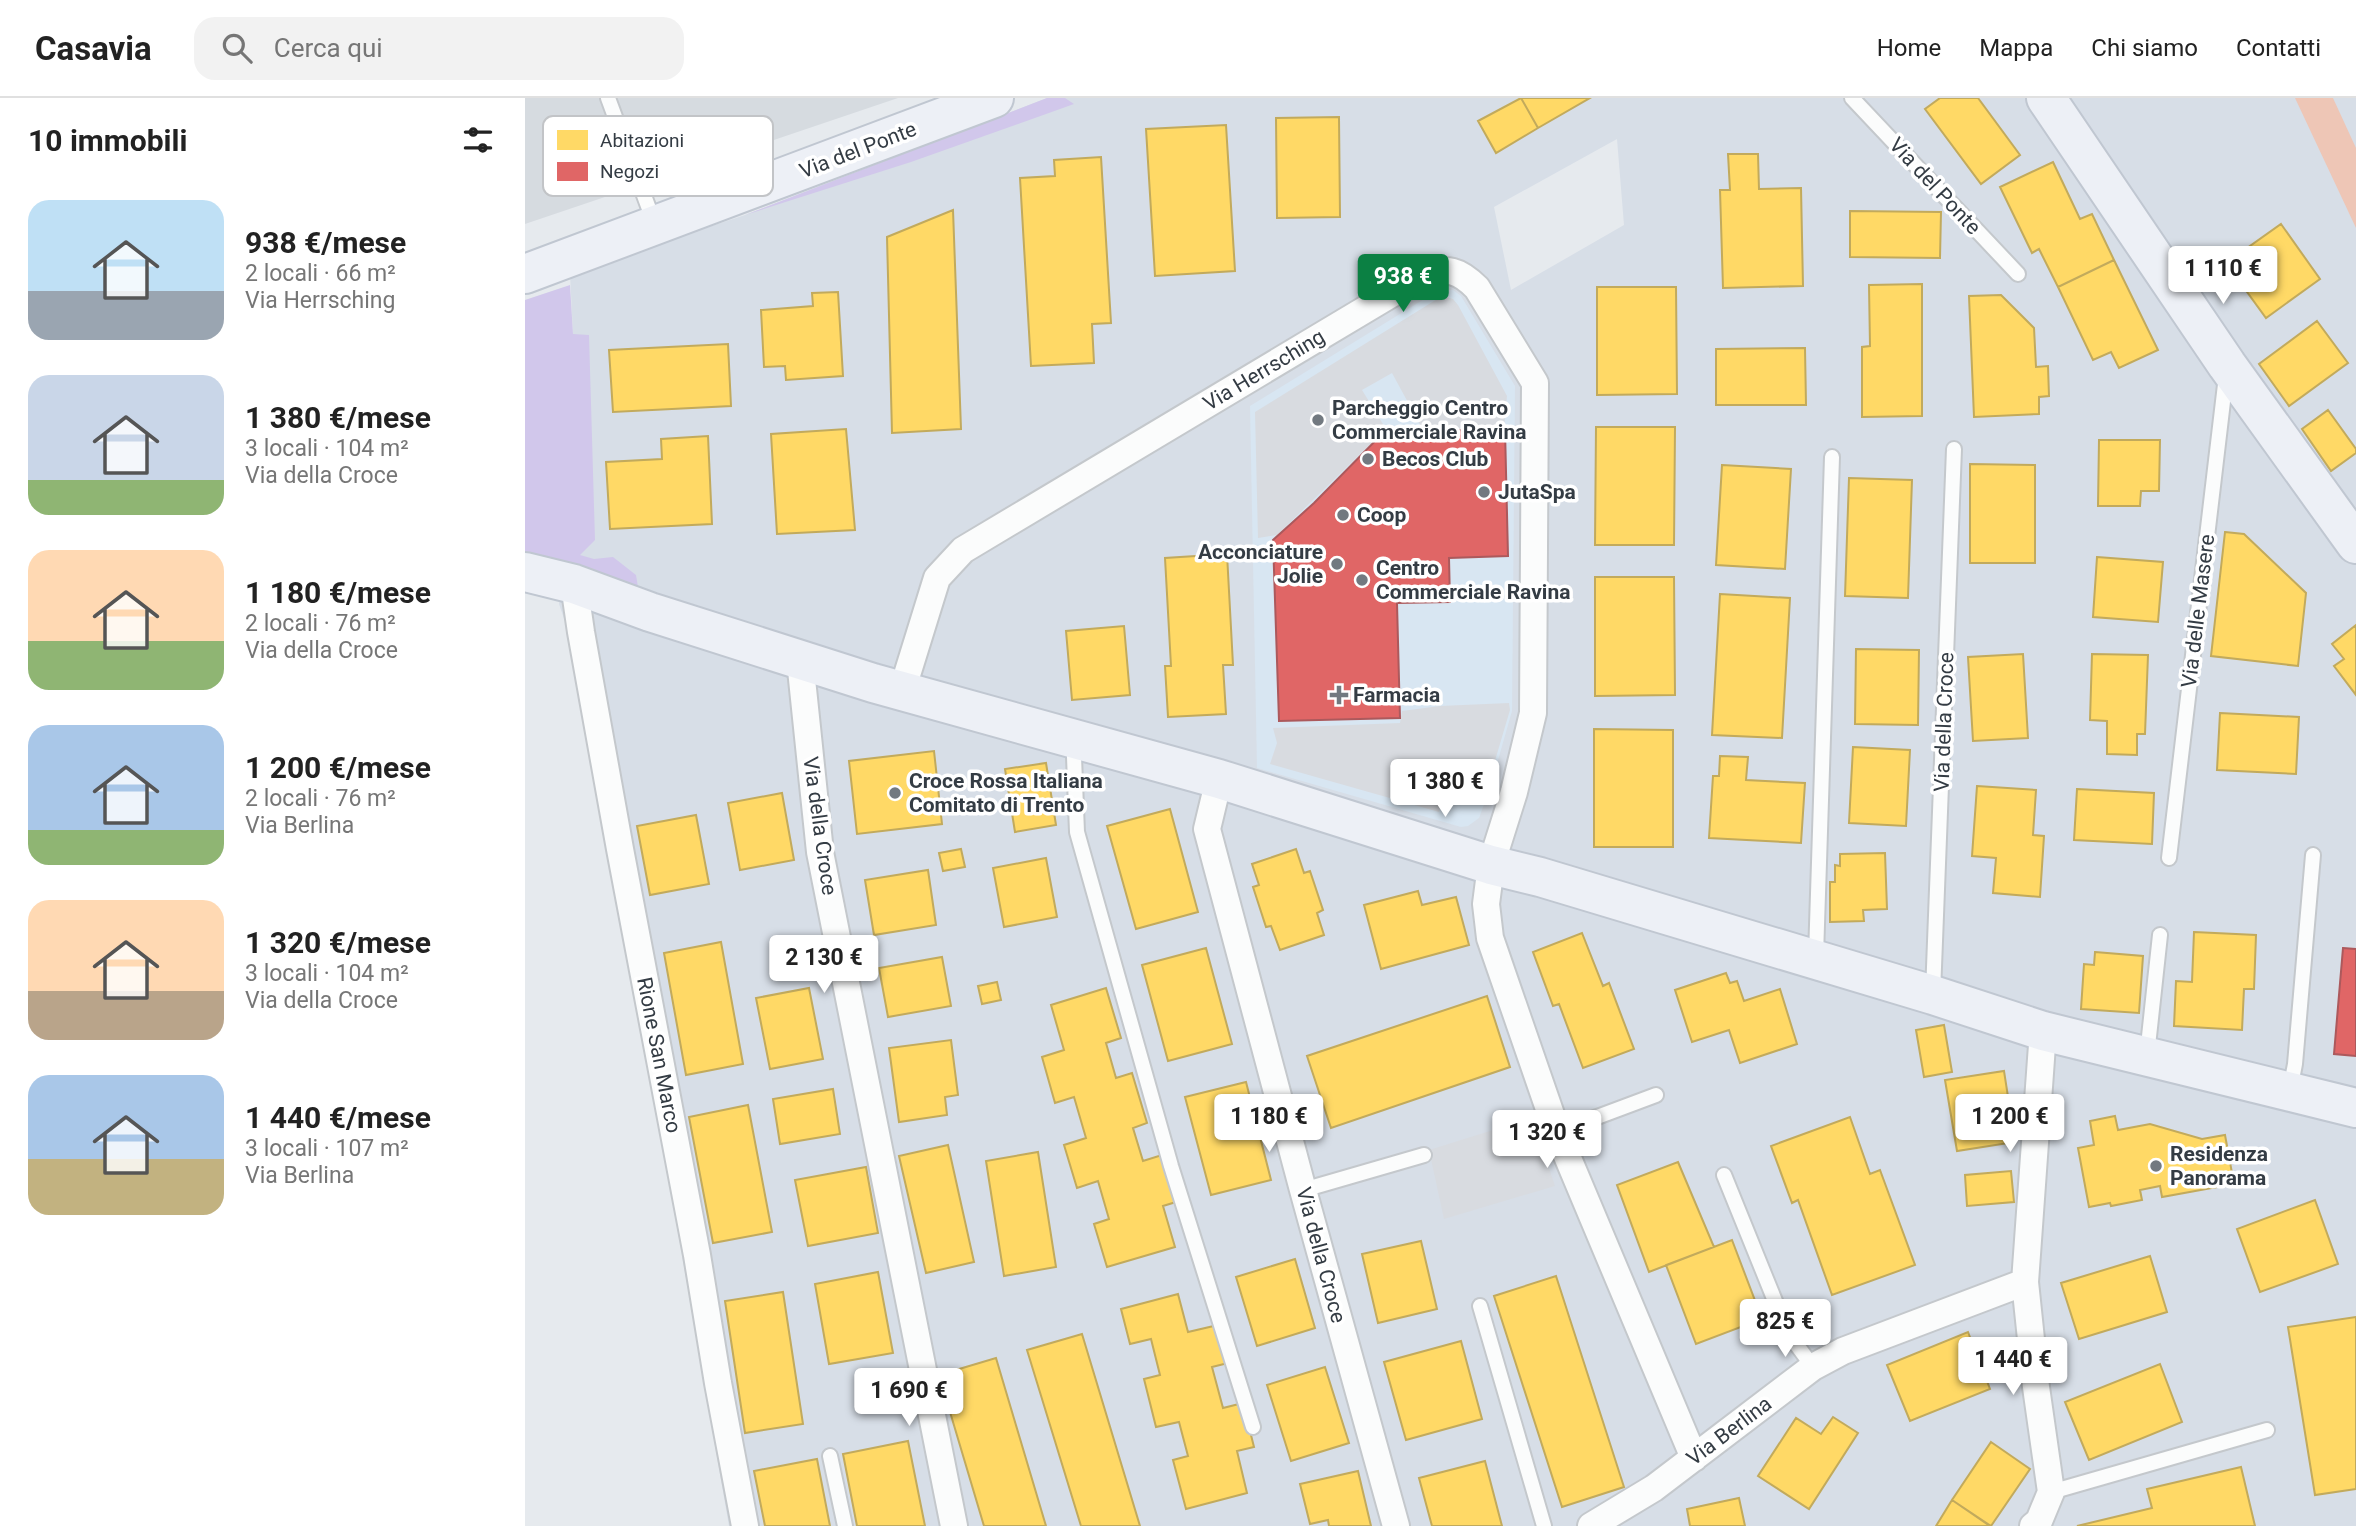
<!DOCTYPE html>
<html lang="it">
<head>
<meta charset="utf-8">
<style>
	:root { --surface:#fff; --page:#f2f2f2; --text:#222; --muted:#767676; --line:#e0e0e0; --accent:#0b8043 }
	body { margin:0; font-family:Roboto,sans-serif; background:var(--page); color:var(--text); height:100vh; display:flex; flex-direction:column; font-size:26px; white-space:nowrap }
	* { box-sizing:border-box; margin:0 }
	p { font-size:23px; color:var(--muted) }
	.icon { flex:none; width:38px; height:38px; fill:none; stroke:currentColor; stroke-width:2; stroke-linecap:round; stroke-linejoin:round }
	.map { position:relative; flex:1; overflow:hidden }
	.drawer { display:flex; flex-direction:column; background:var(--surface); width:525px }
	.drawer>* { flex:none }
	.price { position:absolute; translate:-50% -60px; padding:0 16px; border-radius:7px; background:#fff; color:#222; font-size:23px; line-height:46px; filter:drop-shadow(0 2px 4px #0008) }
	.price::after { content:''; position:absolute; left:50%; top:42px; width:21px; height:16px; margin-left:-10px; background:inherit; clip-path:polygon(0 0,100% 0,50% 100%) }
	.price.active { background:var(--accent); color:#fff }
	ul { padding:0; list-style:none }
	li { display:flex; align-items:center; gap:21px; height:175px; padding:0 28px }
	li span { display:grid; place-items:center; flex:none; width:196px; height:140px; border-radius:21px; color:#555 }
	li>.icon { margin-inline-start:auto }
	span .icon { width:84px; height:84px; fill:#fffc; stroke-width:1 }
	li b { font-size:30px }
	h2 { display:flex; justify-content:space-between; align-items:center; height:84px; padding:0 28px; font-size:30px }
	header { display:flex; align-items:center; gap:42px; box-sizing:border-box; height:98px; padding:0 35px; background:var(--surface); border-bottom:2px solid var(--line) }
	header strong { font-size:33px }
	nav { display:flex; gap:38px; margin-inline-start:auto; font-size:24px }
	.search { width:490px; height:63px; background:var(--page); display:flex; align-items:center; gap:18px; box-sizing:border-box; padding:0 24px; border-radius:21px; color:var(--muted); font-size:26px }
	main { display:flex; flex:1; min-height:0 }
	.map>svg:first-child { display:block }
	.residential { fill:#d7dee7; fill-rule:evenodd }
	.commercial { fill:#d8e6f2 }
	.industrial { fill:#d6dbe0 }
	.green { fill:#d1c7eb }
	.parking { fill:#d8dbe0 }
	.water { fill:#eec6b6 }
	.homes { fill:#ffd966; stroke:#c2aa5c; stroke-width:2 }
	.shops { fill:#e06666; stroke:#ac595c; stroke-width:2 }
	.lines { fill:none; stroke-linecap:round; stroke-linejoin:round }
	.lane-casing { stroke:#c4c8cc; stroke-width:18 }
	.street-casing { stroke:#c4c8cc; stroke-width:30 }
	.secondary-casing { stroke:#c0c7d1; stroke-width:42 }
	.lane { stroke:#fbfcfc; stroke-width:14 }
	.street { stroke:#fbfcfc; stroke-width:26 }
	.secondary { stroke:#edf0f6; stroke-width:38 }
	.poi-dot { fill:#727980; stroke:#fff; stroke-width:2.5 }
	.labels { text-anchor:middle; stroke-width:7; stroke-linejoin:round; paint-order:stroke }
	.street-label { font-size:21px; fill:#343c44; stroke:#fff }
	.poi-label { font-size:21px; font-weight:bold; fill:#343c44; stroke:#fff; text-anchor:start }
	.key { fill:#fff; stroke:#c2c4c7; stroke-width:2 }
	.key-label { font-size:19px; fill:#343c44 }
</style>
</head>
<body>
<header>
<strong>Casavia</strong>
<div class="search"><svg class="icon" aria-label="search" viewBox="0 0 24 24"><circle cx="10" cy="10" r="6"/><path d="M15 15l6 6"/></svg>Cerca qui</div>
<nav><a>Home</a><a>Mappa</a><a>Chi siamo</a><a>Contatti</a></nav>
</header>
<main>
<section class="drawer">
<h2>10 immobili<svg class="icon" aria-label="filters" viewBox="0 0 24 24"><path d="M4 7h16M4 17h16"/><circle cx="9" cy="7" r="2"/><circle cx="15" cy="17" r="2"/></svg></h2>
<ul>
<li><span style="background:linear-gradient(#bfe0f5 65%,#9aa5b1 0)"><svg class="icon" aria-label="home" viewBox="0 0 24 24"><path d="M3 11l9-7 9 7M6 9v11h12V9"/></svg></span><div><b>938 €/mese</b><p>2 locali · 66 m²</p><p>Via Herrsching</p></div></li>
<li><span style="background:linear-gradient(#c9d6e8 75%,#8fb573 0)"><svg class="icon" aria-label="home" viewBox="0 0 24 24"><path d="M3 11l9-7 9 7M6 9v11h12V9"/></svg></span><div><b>1 380 €/mese</b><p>3 locali · 104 m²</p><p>Via della Croce</p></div></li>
<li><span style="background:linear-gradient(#ffd9b3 65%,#8fb573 0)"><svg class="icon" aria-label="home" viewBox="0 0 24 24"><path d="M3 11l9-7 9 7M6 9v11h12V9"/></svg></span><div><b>1 180 €/mese</b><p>2 locali · 76 m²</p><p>Via della Croce</p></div></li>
<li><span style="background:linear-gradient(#a9c7e8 75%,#8fb573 0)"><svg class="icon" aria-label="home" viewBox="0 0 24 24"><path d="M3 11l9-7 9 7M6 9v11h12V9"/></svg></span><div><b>1 200 €/mese</b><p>2 locali · 76 m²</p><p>Via Berlina</p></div></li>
<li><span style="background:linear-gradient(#ffd9b3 65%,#b9a48a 0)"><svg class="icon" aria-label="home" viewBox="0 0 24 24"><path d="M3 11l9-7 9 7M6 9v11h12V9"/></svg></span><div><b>1 320 €/mese</b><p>3 locali · 104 m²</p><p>Via della Croce</p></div></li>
<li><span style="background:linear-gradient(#a9c7e8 60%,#c2b280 0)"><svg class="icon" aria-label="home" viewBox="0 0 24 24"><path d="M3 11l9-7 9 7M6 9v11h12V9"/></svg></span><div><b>1 440 €/mese</b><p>3 locali · 107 m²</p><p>Via Berlina</p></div></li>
</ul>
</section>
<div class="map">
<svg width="1831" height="1428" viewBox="0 0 1831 1428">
	<rect width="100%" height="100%" fill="#e6eaee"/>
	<path class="residential" d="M522,0H1831V1428H204L54,564L34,506L41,470L64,237H48L45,175L220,117ZM1092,41L1099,127L986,192L969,109Z"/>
	<path class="commercial" d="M914,192H928L936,198L990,288L987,613L965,690L954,720L943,728L936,729L732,670L725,308Z"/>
	<path class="industrial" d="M0,0H373L0,126Z"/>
	<path class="green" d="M522,0H540L549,6L386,64L220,117Z
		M45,187L48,236L64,237L70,442L55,457L69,461L88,459L111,477L113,489L0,457V202Z"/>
	<path class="parking" d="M917,198L928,201L933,207L982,298L979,330L898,332L867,275L837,292L861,331L752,437L733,440L730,314Z
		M984,605L985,612L958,703L920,692L914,714L745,666L752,645L748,630L875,625L877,613L915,608Z
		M1007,1020L1030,1088L919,1121L904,1052Z"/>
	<path class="water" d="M1770,0H1808L1831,50V130Z"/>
	<path class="homes" d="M996,0H1065L1013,30Z
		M996,0L1013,30L971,55L953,23Z
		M1415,0H1453L1495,57L1456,86L1400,11Z
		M814,19L815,119L752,120L751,20Z
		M701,27L710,173L630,178L621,31Z
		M1203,56H1233L1234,91L1276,90L1278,188L1198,190L1195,92H1205Z
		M576,59L586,225L567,226L569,265L506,268L495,80L530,78L529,62Z
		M1528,64L1555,121L1567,116L1589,162L1533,189L1514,151L1507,155L1475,89Z
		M428,112L436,331L367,335L362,139Z
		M1325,113L1416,114L1415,160L1325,159Z
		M1756,126L1795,181L1741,220L1701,165Z
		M1589,162L1633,252L1594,270L1586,254L1568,262L1533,189Z
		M1397,186V318L1337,319V249L1345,248L1344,187Z
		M1072,189H1151L1152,296L1072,297Z
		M313,194L318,278L261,282L260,268L239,269L236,212L288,208L287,195Z
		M1476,197L1509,230L1511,269L1523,268L1524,298L1514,299V316L1449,319L1444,198Z
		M1792,223L1823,265L1764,308L1734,266Z
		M203,246L206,308L88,314L84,252Z
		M1280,250L1281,307H1191V251Z
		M1803,312L1831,351V355L1806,373L1777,331Z
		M1071,329H1150L1149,447H1070Z
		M321,331L330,432L252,436L246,336Z
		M183,338L187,426L85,431L81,364L137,361L136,341Z
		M1574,342H1635L1634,393H1616L1615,408H1573Z
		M1445,366L1510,367V465H1445Z
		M1197,367L1266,371L1260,471L1191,467Z
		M1324,380L1387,382L1383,500L1320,498Z
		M1700,434L1719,436L1781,495L1773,568L1686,558Z
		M702,456L708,567H698L701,616L643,619L640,568H646L640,460Z
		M1572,459L1638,464L1633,524L1568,519Z
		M1070,479H1149L1150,597L1070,598Z
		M1195,496L1265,500L1257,640L1187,637Z
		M1831,527V597L1809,568L1819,561L1807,546Z
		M599,528L605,597L547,602L541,533Z
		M1331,551L1394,552L1393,627L1330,626Z
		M1498,556L1503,640L1448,643L1443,559Z
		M1567,556L1623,557L1620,636H1612V657L1582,656V623L1565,622Z
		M1695,615L1774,619L1771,676L1692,672Z
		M1069,631L1148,632V749H1069Z
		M1328,649L1385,652L1381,728L1324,725Z
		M409,653L417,726L332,736L324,663Z
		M1195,658L1223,659L1221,682L1280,685L1276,745L1184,740L1188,678H1194Z
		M521,665L531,727L490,734L480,671Z
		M1452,688L1511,692L1508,737L1519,738L1515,799L1468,795L1471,760L1447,758Z
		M1552,691L1629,695L1627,746L1549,742Z
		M257,695L269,762L215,772L203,705Z
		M645,711L673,814L611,831L582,728Z
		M171,717L184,786L125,797L112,728Z
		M436,751L440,769L418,773L414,755Z
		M771,751L779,775L785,773L798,812L792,815L799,837L755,852L746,828L741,829L728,789L734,787L727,766Z
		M1360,755L1362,811L1338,812L1339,823L1305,824V784H1310V767L1315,768V756Z
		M521,760L532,819L479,829L468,770Z
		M403,772L411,827L349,837L340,782Z
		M893,793L897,807L931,799L944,847L856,871L839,807Z
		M1669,834L1731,837L1729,891H1719L1717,932L1649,928L1651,883L1667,884Z
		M1057,835L1078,888L1084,885L1109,951L1058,970L1034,906L1028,908L1008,854Z
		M196,844L218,966L161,977L139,855Z
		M681,850L707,946L643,963L617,867Z
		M1570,854L1618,858L1614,915L1556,911L1559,866L1569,867Z
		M417,859L426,908L363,919L354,870Z
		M1201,875L1205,885L1212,883L1219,903L1255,891L1272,946L1215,965L1204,932L1167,944L1150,892Z
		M472,884L476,902L457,906L453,888Z
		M284,890L298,961L245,971L231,900Z
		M581,890L596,940L581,945L591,980L607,975L622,1025L608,1030L618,1063L637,1057L651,1104L638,1108L650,1149L582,1169L569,1126L584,1121L573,1083L552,1090L539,1047L561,1040L549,999L530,1005L517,959L539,952L526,907Z
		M962,898L985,969L806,1030L782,958Z
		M1419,927L1427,974L1399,979L1391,932Z
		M426,942L433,997L420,999L422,1017L374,1024L364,950Z
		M1479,973L1490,1044L1432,1053L1420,982Z
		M721,984L746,1082L686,1097L660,999Z
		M308,991L315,1036L255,1046L248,1001Z
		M223,1007L247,1134L188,1145L164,1019Z
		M1590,1018L1593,1032L1625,1026L1677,1041L1700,1037L1709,1086L1637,1099L1635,1088L1615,1092L1617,1102L1586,1108L1585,1105L1564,1109L1553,1050L1569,1047L1565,1023Z
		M1325,1019L1345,1076L1355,1072L1390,1167L1307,1197L1273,1102L1267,1105L1246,1048Z
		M423,1047L449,1164L401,1175L374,1058Z
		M513,1054L531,1169L479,1178L461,1063Z
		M1153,1064L1189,1149L1124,1174L1092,1087Z
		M341,1069L353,1135L283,1148L270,1082Z
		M1486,1073L1489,1104L1442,1108L1440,1077Z
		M1790,1102L1813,1166L1735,1194L1712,1131Z
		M1207,1142L1237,1221L1171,1246L1141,1167Z
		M896,1143L912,1211L853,1225L837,1156Z
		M1625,1158L1642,1214L1554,1241L1536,1185Z
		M770,1161L790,1230L732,1248L711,1179Z
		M353,1174L368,1255L304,1266L290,1186Z
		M1031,1178L1099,1389L1037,1409L969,1198Z
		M258,1194L278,1326L220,1335L200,1203Z
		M653,1196L663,1234L693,1227L703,1265L687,1269L698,1310L718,1305L729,1349L712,1353L722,1395L661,1411L648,1362L663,1358L654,1324L631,1329L619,1281L635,1277L626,1241L605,1246L596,1211Z
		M1831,1219V1391L1790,1397L1763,1229Z
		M1443,1234L1465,1291L1385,1323L1362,1267Z
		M557,1236L615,1428H556L502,1252Z
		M936,1243L957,1321L881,1342L859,1264Z
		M471,1260L521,1428H459L414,1277Z
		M1635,1266L1657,1324L1564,1362L1540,1304Z
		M800,1269L824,1345L766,1363L742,1287Z
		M1308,1319L1333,1335L1284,1411L1233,1378L1271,1320L1296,1336Z
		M383,1343L400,1428H332L318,1356Z
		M1466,1344L1505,1371L1466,1428L1427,1402Z
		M292,1361L305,1428H240L229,1373Z
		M960,1363L977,1428H907L894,1380Z
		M1716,1369L1730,1428H1552L1627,1410L1622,1391Z
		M833,1373L846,1428H804L803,1422L785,1426L775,1386Z
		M1214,1400L1220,1428H1165L1162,1411Z
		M1427,1402L1465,1428H1411Z"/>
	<path class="shops" d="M980,331L983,458L924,460L925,504L872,505L875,620L754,623L748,442L789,405L859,334Z
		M1818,850L1831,851V958L1809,956Z"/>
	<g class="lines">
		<g class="lane-casing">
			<path id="lane" d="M83,0L130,127
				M1327,0L1493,176
				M550,644L549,659L552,734L646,1068L728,1329
				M1644,760L1701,278
				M1291,858L1307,359
				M1408,895L1429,351
				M1622,957L1635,837
				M1765,992L1770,966L1788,757
				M1032,1034L1131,997
				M1199,1077L1263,1235L1288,1269
				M778,1092L899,1057
				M955,1208L1019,1428
				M305,1358L320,1428
				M1526,1394L1742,1332"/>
		</g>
		<g class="street-casing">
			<path id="street" d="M49,486L56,534L95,751L172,1157L193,1285L220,1428
				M275,562L295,754L429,1428
				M377,593L412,480L438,452L898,177C923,169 934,172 952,190L1010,285L1008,615L989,694L966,767L961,806L965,840L1032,1034L1169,1360
				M694,681L682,731L778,1092L871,1428
				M1066,1428L1129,1390L1288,1269L1318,1253L1500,1184
				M1508,1428L1514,1423L1526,1394L1511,1289L1500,1184L1518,933"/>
		</g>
		<g class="secondary-casing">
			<path id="secondary" d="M1521,0L1702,267L1831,446
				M0,176L469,0
				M0,474L49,486L125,514L348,585L694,681L966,767L1015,779L1408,897L1518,933L1831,1010"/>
		</g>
		<use href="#lane" class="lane"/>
		<use href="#street" class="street"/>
		<use href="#secondary" class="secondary"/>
	</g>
	<g class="poi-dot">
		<circle cx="793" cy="322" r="7"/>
		<circle cx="843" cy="361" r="7"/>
		<circle cx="959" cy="394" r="7"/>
		<circle cx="818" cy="417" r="7"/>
		<circle cx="812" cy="466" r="7"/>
		<circle cx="837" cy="482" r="7"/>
		<path d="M810.5 586.5h7v7h7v7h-7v7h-7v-7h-7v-7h7z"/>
		<circle cx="370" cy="695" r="7"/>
		<circle cx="1631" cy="1068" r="7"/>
	</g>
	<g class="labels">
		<g class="street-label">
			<text transform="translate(333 52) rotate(-21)" y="7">Via del Ponte</text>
			<text transform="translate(1410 88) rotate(47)" y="7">Via del Ponte</text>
			<text transform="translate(739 272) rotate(-31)" y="7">Via Herrsching</text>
			<text transform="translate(1673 513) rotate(-83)" y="7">Via delle Masere</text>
			<text transform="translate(1419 624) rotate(-88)" y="7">Via della Croce</text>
			<text transform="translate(295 728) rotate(82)" y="7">Via della Croce</text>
			<text transform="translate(134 957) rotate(79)" y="7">Rione San Marco</text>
			<text transform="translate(796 1157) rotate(75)" y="7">Via della Croce</text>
			<text transform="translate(1204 1333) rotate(-37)" y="7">Via Berlina</text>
		</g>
		<g class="poi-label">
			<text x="807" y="317">Parcheggio Centro<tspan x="807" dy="24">Commerciale Ravina</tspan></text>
			<text x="857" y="368">Becos Club</text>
			<text x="973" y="401">JutaSpa</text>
			<text x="832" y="424">Coop</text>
			<text x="798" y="461" text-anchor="end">Acconciature<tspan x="798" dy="24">Jolie</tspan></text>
			<text x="851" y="477">Centro<tspan x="851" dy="24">Commerciale Ravina</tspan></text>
			<text x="828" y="604">Farmacia</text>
			<text x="384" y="690">Croce Rossa Italiana<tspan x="384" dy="24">Comitato di Trento</tspan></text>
			<text x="1645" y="1063">Residenza<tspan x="1645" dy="24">Panorama</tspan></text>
		</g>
	</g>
	<rect x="18" y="18" width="230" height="80" rx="10" class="key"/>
	<rect x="32" y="32" width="31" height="20" fill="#ffd966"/>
	<rect x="32" y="64" width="31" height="19" fill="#e06666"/>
	<g class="key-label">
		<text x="75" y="49">Abitazioni</text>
		<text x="75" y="80">Negozi</text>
	</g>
</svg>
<b class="price" style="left:1698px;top:208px">1 110 €</b>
<b class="price active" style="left:878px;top:216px">938 €</b>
<b class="price" style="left:920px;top:721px">1 380 €</b>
<b class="price" style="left:299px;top:897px">2 130 €</b>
<b class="price" style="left:744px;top:1056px">1 180 €</b>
<b class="price" style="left:1485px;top:1056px">1 200 €</b>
<b class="price" style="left:1022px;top:1072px">1 320 €</b>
<b class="price" style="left:1260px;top:1261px">825 €</b>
<b class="price" style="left:1488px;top:1299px">1 440 €</b>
<b class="price" style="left:384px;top:1330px">1 690 €</b>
</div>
</main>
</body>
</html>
